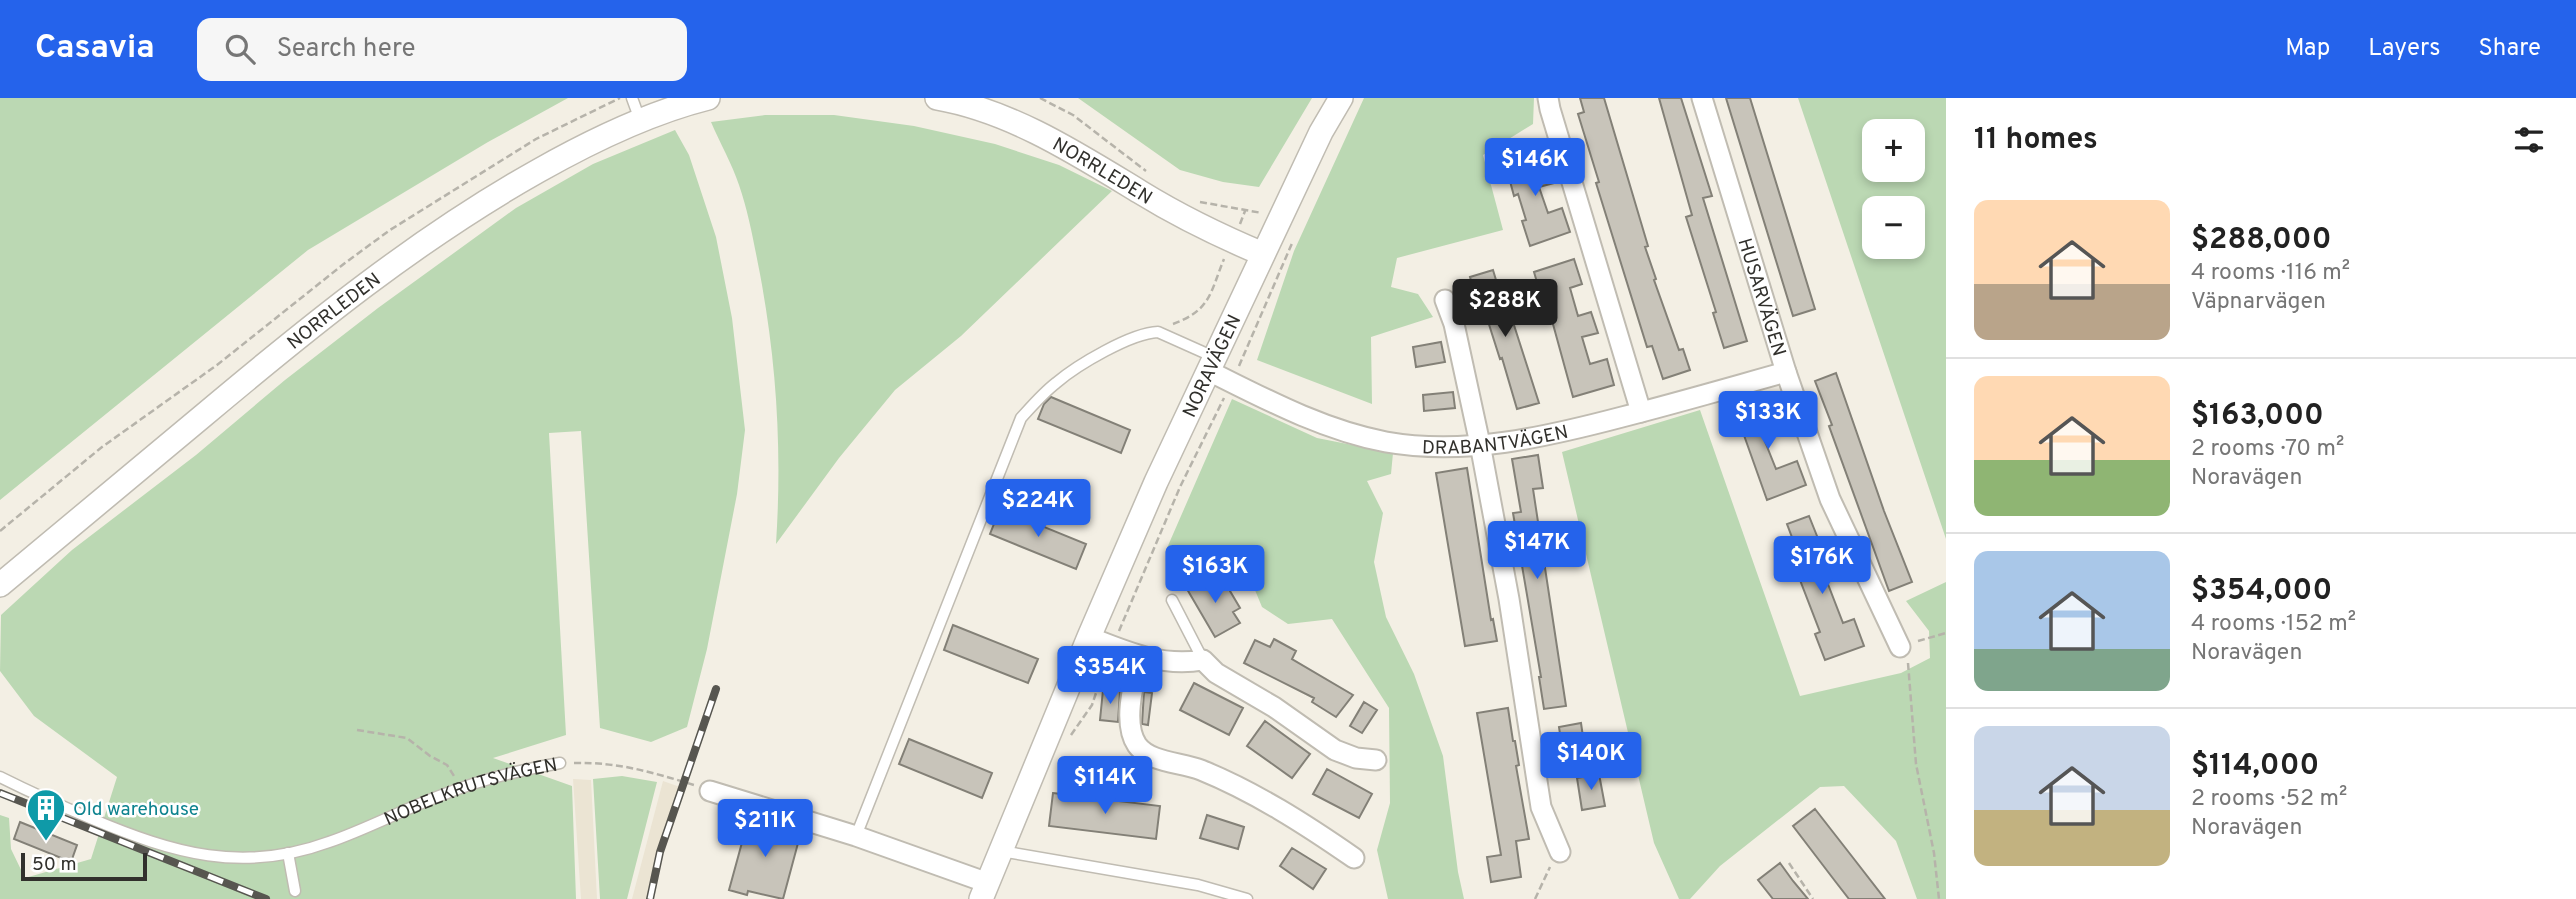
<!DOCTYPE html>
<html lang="en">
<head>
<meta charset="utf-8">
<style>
	:root { --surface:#fff; --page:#f6f6f6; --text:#222; --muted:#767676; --line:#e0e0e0; --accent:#2563eb }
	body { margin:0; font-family:Overpass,sans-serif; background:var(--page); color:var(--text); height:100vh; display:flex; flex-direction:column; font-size:26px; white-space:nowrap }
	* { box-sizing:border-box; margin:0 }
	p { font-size:23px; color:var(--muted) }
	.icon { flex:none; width:38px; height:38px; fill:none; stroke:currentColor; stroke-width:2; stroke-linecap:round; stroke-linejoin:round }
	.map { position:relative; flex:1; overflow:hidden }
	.sheet { display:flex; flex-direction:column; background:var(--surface); width:630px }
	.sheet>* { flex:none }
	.controls { position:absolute; left:1862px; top:21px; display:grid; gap:14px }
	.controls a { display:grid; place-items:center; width:63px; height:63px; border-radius:14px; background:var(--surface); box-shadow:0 4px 10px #0003; font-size:35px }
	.scale { position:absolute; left:21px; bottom:18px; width:126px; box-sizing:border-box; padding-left:7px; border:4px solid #31302c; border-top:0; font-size:19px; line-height:24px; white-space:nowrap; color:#31302c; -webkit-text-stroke:5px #fff; paint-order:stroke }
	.price { position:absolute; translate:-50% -60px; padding:0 16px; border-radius:7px; background:var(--accent); color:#fff; font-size:23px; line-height:46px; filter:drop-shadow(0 2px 4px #0008) }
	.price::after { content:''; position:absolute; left:50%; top:42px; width:21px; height:16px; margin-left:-10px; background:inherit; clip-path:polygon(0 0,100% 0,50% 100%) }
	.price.on { background:#222; color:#fff }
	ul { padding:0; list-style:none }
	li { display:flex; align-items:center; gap:21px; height:175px; padding:0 28px }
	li+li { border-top:2px solid var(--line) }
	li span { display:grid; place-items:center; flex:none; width:196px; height:140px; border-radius:14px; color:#555 }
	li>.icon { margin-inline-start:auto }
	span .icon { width:84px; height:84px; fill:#fffc; stroke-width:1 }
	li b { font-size:30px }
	h2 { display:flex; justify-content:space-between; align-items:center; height:84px; padding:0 28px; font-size:30px }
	header { display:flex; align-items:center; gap:42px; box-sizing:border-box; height:98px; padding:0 35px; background:var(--accent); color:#fff }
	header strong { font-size:33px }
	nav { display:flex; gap:38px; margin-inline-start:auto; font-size:24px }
	.search { width:490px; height:63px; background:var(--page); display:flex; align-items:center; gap:18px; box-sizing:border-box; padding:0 24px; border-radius:14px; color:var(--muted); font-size:26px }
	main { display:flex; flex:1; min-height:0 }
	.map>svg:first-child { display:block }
	.built { fill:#ebe4d3 }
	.green { fill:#bbd8b3; fill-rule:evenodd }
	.building { fill:#c8c4ba; stroke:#838077; stroke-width:2 }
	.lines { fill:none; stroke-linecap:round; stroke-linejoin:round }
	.service-casing { stroke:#c0bcb2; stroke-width:13 }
	.minor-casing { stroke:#c0bcb2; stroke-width:23 }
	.tertiary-casing { stroke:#c0bcb2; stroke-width:26 }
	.path { stroke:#b6b3aa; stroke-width:2.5; stroke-dasharray:7 3.5; stroke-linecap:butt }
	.service { stroke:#fff; stroke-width:10 }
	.minor { stroke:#fff; stroke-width:19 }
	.tertiary { stroke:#fff; stroke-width:23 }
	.rail-casing { stroke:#575650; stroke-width:8 }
	.rail { stroke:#fff; stroke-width:5; stroke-dasharray:16; stroke-linecap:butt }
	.labels { text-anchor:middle; stroke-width:5; stroke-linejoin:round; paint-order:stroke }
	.street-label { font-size:19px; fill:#31302c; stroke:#fff }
	.culture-label { font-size:19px; fill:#0d838f; stroke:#fff; text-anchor:start }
</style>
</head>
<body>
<header>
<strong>Casavia</strong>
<div class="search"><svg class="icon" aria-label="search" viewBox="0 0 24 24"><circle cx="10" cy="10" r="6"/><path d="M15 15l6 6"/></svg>Search here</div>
<nav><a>Map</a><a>Layers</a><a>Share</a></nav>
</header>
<main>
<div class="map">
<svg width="1946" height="801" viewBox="0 0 1946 801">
	<rect width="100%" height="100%" fill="#f3efe4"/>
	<path class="built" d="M573,681L591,682L597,801H581Z
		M663,683L680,689L651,801H632Z"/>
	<path class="green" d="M0,0H568L488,44L308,152L0,402Z
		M1078,0H1312L1259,89L1223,84L1180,72Z
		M1364,0H1534L1533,26L1483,57L1503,132L1397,160L1391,189L1418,196L1433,219L1371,239L1372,306L1257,262L1294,153Z
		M1798,0H1946V441ZM1874,33H1913V72H1874ZM1874,110H1913V149H1874Z
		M765,17H834L914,28L995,46L1059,67L1112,93L961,238L895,292L839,360L776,446C782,354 777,267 760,176C754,146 749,116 739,87C732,66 720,45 711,24Z
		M675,32L689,57L716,139L732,220L745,332L737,396L707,551L687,629L651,644L600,630L581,333L549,335L566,637L493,660L572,688L576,801H0V717L9,720L11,751L25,780L91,761L117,679L34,618L0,573L1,517L72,452L196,357L285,282L378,210L516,110L593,66Z
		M1232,301L1317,340L1393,355L1391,376L1367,383L1383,415L1374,464L1386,519L1414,576L1443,658L1458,774L1464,801H1388L1377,752L1390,705L1389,610L1332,521L1288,526L1262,509L1245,468L1208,461L1183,464L1167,450Z
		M1700,312L1800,598L1901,575L1930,560L1929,533L1906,503L1946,484V801H1917L1896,743L1844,688L1820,689L1720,768L1690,801H1679L1654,745L1562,354Z
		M622,678L657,684L627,801H600L593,681Z"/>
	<path class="building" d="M1580,0H1604L1648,148L1645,149L1656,181L1654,182L1679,252L1683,251L1690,272L1663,281L1652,248L1647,249L1596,85L1599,84L1578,16L1584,14Z
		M1659,0H1681L1712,98L1703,100L1747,243L1724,250L1713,215L1716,214L1686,119L1692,117Z
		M1726,0H1750L1815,211L1793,218Z
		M1527,53L1531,64L1545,59L1554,85L1539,89L1548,115L1562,110L1570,134L1530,148L1522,123L1526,122L1518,96L1514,98L1504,61Z
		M1574,161L1582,186L1570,190L1578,218L1591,214L1598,235L1582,239L1590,266L1607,261L1614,287L1573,299L1545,197L1541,198L1534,174Z
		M1493,172L1508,222L1512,221L1539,305L1517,311L1502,260L1500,261L1486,217L1481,219L1470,179Z
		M1441,244L1445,264L1416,269L1413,249Z
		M1836,275L1884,413L1912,484L1889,493L1829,328L1832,327L1815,283Z
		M1453,294L1455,310L1424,313L1423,297Z
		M1051,299L1130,332L1121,355L1038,321L1044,306Z
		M1753,306L1756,316L1778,307L1787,332L1764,341L1776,371L1797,363L1806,387L1767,402L1735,312Z
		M1538,357L1543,390L1533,391L1566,608L1544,611L1539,579H1541L1513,415L1521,414L1512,361Z
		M1467,370L1491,522L1493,521L1497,543L1465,548L1436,375Z
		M1000,411L1086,446L1076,471L990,436Z
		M1809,418L1821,448L1814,450L1843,525L1854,521L1864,548L1825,562L1815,536L1820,534L1800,482L1807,479L1787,426Z
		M1212,476L1221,492L1227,488L1240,510L1233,514L1240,525L1215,539L1187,491Z
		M953,527L1038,561L1028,585L944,552Z
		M1274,541L1296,553L1292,561L1353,597L1336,619L1312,604L1314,600L1244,565L1255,542L1270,549Z
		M1194,585L1243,610L1229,637L1180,612Z
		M1103,592L1120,593L1118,624L1100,622Z
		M1144,594L1152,595L1148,627L1142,626Z
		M1364,604L1377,612L1362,635L1350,628Z
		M1508,610L1513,643H1515L1519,667L1516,668L1529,741L1516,743L1521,779L1491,784L1487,759L1501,757L1477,615Z
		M1265,623L1310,656L1292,680L1247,648Z
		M1581,625L1587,667L1565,670L1559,629Z
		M909,641L992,675L982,700L899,666Z
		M1327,671L1372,696L1359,720L1313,696Z
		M1599,676L1605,708L1582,712L1577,680Z
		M1053,695L1160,708L1156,741L1049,728Z
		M1815,711L1854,761L1885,801H1849L1835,783L1793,728Z
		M1207,717L1244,729L1238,751L1200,740Z
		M749,719L801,734L783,801L748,793L747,797L729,792Z
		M20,724L77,747L71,764L14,741Z
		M1292,750L1326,771L1313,791L1280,768Z
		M1780,765L1793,783L1808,801H1773L1758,782Z"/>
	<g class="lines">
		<g class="service-casing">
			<g id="service">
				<path d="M632,0L640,22"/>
				<path d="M1172,502L1203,562"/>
				<path id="s1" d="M0,679C30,694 61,708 92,721C173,755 242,776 329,744C367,731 404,711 442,697C480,682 519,672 560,665"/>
				<path d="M856,738L1021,320C1032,308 1043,295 1056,285C1077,267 1131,235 1158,234L1214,259"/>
				<path d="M1001,753L1198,787L1247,801"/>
				<path d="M288,755L295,793"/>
			</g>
		</g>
		<g class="minor-casing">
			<g id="minor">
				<path d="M1548,0L1550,11L1641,314"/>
				<path id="s2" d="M1702,0L1786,274L1830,401L1900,549"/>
				<path d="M1445,202L1454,226L1480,346L1509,501L1541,709L1560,754"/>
				<path id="s3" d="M1209,273C1265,301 1323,332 1386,344C1465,358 1546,339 1622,319C1677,305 1732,289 1786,274"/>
				<path d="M1089,539C1127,554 1161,569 1203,562L1216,575L1274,609L1335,652L1356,660L1376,662"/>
				<path d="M1140,559C1134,583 1122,625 1137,647C1150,665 1181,664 1201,672C1255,694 1305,726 1354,760"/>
				<path d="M710,693L856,738L988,785"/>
			</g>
		</g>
		<g class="tertiary-casing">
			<g id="tertiary">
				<path id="s4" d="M937,0C1011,13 1076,55 1140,94C1179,118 1220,138 1263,156"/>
				<path id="s5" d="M0,487C68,430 136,374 204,317C310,228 417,141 538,73C591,43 648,15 708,0"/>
				<path id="s6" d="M981,801L1089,539L1156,384L1321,34L1341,0"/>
			</g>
		</g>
		<path class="path" d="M1040,0L1073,17L1146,73
			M1200,104L1262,115
			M1240,126L1245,113
			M1173,226C1211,212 1210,195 1224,161
			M1239,268L1293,143
			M0,433L102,349L217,267L345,165L390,132L536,41L620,0
			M1119,533L1180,389L1224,300
			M1918,543L1946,535
			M1908,565L1916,666L1934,755L1939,801
			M357,632L407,640L430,658L447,667L454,678
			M1071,637L1092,607L1106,565
			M574,665C619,664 651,674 694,687
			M1789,765L1813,801
			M1535,801L1550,769"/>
		<use href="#service" class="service"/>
		<use href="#minor" class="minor"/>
		<use href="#tertiary" class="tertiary"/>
		<g class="rail-casing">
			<path id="rail" d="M0,695L266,801
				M650,801L660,754L716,591"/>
		</g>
		<use href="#rail" class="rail"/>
	</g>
	<defs>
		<g id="building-pin" transform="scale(2.0125)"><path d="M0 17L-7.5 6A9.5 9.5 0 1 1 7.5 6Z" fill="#0f9aa8" stroke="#fff"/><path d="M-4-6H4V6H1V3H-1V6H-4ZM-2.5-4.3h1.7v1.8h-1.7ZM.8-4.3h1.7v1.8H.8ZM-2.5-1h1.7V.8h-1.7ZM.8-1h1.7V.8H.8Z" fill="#fff"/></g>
	</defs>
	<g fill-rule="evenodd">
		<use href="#building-pin" x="46" y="710"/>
	</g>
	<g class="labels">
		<g class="street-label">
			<text dy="7" stroke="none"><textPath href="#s4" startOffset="182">NORRLEDEN</textPath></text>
			<text dy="7" stroke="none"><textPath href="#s2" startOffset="208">HUSARVÄGEN</textPath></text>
			<text dy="7" stroke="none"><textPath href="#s5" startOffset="432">NORRLEDEN</textPath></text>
			<text dy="7" stroke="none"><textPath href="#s6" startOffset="581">NORAVÄGEN</textPath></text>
			<text dy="7" stroke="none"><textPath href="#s3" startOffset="301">DRABANTVÄGEN</textPath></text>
			<text dy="7" stroke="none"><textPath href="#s1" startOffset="497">NOBELKRUTSVÄGEN</textPath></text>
		</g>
		<g class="culture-label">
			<text x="73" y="717">Old warehouse</text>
		</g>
	</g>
</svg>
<div class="controls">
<a>+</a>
<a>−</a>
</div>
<div class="scale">50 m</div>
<b class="price" style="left:1535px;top:100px">$146K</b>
<b class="price on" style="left:1505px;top:241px">$288K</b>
<b class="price" style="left:1768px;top:353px">$133K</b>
<b class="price" style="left:1038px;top:441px">$224K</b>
<b class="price" style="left:1537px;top:483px">$147K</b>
<b class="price" style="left:1822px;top:498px">$176K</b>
<b class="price" style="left:1215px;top:507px">$163K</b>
<b class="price" style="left:1110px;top:608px">$354K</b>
<b class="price" style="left:1591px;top:694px">$140K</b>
<b class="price" style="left:1105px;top:718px">$114K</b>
<b class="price" style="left:765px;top:761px">$211K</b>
</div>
<section class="sheet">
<h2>11 homes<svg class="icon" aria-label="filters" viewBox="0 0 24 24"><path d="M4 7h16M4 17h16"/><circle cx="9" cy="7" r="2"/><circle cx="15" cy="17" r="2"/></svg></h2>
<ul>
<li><span style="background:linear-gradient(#ffd9b3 60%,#b9a48a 0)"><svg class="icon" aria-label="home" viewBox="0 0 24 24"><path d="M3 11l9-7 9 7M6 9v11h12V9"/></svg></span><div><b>$288,000</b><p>4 rooms · 116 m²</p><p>Väpnarvägen</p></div></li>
<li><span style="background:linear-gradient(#ffd9b3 60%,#8fb573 0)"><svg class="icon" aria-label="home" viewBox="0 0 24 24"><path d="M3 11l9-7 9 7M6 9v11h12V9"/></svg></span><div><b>$163,000</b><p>2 rooms · 70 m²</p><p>Noravägen</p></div></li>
<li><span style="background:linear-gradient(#a9c7e8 70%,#7fa58c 0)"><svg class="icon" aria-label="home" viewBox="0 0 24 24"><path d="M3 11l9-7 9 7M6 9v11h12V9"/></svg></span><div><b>$354,000</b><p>4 rooms · 152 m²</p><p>Noravägen</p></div></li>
<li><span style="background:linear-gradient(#c9d6e8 60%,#c2b280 0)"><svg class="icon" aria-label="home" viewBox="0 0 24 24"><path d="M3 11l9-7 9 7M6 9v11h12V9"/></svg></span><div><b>$114,000</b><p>2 rooms · 52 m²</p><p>Noravägen</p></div></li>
</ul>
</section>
</main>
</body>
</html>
